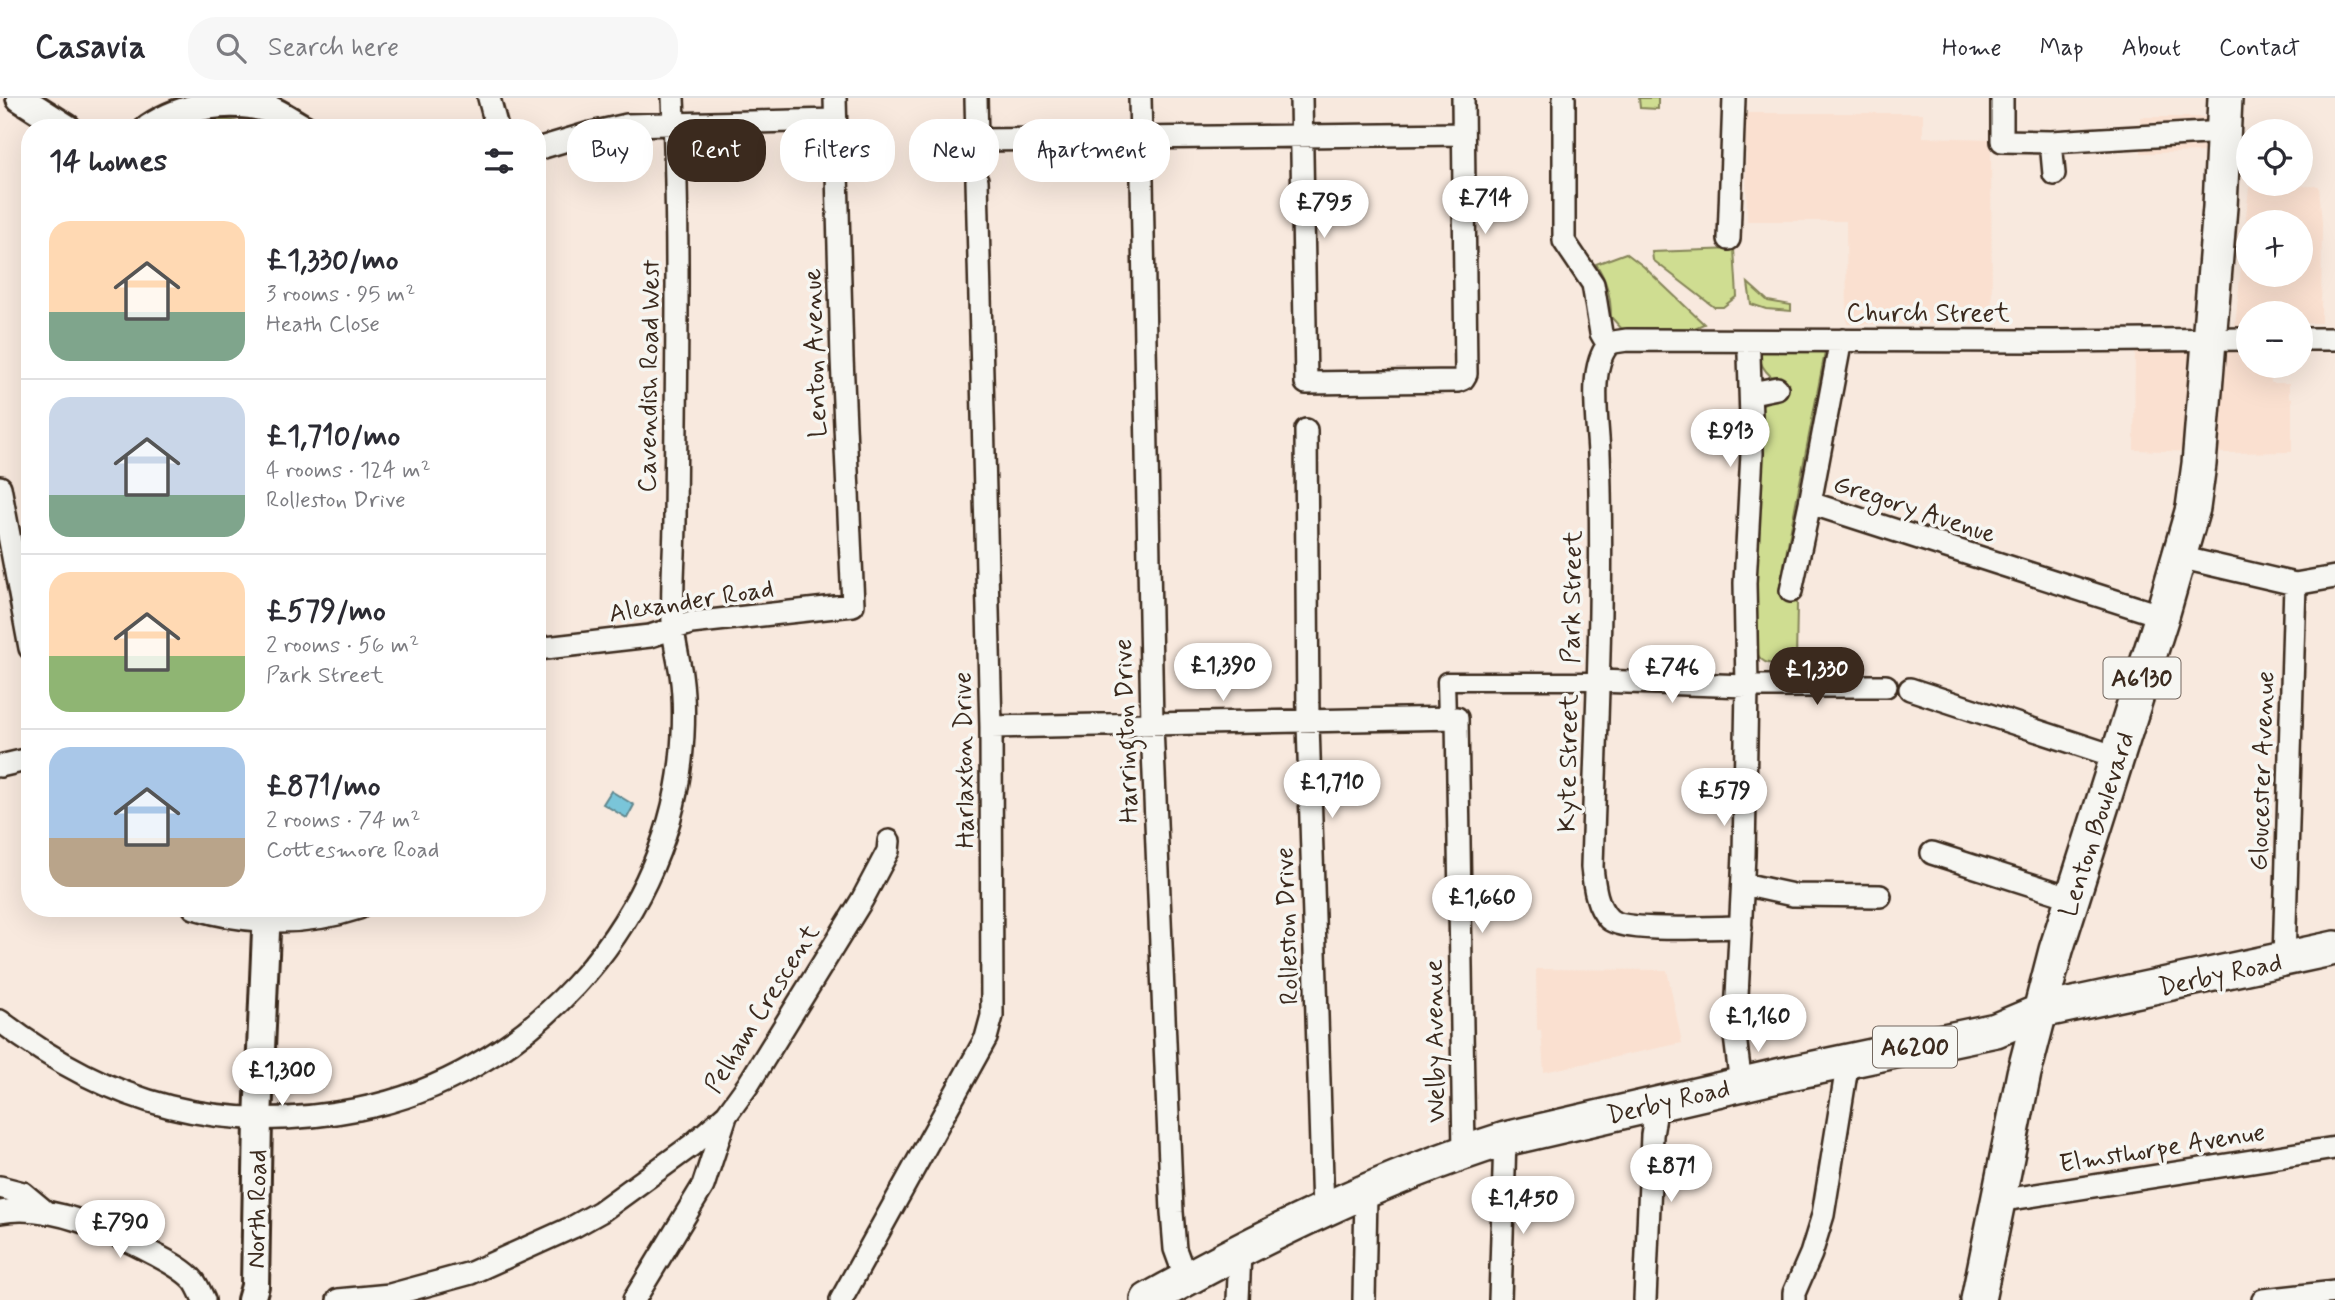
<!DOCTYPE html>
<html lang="en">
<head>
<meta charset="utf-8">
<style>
	:root { --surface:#fff; --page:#f7f7f7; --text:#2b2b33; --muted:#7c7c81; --line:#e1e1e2; --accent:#3b2a1e }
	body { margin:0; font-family:Mynerve,sans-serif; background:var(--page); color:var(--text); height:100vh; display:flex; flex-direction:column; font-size:26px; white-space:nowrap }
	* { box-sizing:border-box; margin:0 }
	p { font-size:23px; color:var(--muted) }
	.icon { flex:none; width:38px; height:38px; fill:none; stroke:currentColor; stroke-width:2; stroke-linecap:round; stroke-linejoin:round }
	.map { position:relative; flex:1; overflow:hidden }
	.details { position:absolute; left:21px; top:21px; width:525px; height:798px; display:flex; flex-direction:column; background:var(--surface); border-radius:28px; box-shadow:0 7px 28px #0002 }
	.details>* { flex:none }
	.hud { position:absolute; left:567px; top:21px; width:665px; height:63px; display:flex; gap:14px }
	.fabs { position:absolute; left:2236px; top:21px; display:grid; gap:14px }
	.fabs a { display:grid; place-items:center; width:77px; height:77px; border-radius:50%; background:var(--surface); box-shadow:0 7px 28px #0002; font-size:35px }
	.price { position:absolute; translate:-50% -60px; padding:0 16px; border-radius:24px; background:#fff; color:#222; font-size:23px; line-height:46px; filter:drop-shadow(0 2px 4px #0008) }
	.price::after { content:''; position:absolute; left:50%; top:42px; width:21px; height:16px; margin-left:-10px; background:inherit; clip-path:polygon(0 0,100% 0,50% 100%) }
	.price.selected { background:var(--accent); color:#fff }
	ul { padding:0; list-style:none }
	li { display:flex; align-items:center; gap:21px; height:175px; padding:0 28px }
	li+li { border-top:2px solid var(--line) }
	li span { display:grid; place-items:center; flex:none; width:196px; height:140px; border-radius:21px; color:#555 }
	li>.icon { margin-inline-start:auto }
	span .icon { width:84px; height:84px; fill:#fffc; stroke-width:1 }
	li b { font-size:30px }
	h2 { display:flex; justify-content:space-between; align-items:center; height:84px; padding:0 28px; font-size:30px }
	.tag { padding:0 24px; border-radius:28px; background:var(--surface); box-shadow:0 7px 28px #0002; font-size:24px; line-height:63px }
	.tag.selected { background:var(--accent); color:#fff }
	header { display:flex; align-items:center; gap:42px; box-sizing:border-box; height:98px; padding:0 35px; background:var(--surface); border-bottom:2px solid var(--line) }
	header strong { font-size:33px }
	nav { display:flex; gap:38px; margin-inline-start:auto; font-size:24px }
	.search { width:490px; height:63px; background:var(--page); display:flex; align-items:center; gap:18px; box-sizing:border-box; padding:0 24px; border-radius:28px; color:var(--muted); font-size:26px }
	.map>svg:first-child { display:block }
	.built { fill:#fae0d0; fill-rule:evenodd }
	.green { fill:#cfdd91; stroke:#858458; stroke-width:2 }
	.water { fill:#7ac5d9; stroke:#61878e; stroke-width:2 }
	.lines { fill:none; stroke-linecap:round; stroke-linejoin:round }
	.pedestrian-casing { stroke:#3b2a1e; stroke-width:21 }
	.minor-casing { stroke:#3b2a1e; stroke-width:26 }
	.tertiary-casing { stroke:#3b2a1e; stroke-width:32 }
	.primary-casing { stroke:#3b2a1e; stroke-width:38 }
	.pedestrian { stroke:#f6f6f2; stroke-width:16 }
	.minor { stroke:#f6f6f2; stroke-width:21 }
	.tertiary { stroke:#f6f6f2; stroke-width:26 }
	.primary { stroke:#f6f6f2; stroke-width:33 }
	.labels { text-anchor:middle; stroke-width:7; stroke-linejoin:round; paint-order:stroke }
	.shield { fill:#f6f6f2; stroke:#73675e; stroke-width:2 }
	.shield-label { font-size:24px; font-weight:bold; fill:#3b2a1e }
	.street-label { font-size:26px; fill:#3b2a1e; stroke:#f6f6f2 }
</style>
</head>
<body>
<header>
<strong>Casavia</strong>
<div class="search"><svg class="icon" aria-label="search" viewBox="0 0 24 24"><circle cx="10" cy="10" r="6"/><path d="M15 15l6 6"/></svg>Search here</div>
<nav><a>Home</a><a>Map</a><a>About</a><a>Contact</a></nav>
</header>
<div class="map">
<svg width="2335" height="1202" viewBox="0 0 2335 1202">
	<rect width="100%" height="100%" fill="#f8e9de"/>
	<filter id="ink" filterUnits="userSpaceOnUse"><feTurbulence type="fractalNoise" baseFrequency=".0143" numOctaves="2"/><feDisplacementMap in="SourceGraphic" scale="14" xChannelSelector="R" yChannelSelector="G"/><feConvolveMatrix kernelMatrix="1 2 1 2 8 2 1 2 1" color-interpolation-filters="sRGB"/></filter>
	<g filter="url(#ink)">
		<path class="built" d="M1745,15H1923V39L1991,41L1992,225L1847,226L1846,123H1747Z
			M2140,19H2215L2217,54L2141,55Z
			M2319,88L2322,125L2321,225H2301V215H2249V268H2268V272L2270,271L2271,285H2289V299L2292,300V354L2227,355L2134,352L2135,252L2233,250L2249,89ZM2249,124H2301V177H2249Z
			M1536,871L1667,872L1682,945L1544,974L1541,932H1537Z"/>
		<path class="green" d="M1639,0H1658V11L1640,10Z
			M214,22H228L266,30H185Z
			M1734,151L1737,198L1723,209H1714L1653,162L1652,154Z
			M1626,155L1643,168L1704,226L1692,231L1621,230L1611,219C1611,199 1607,182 1596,166Z
			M1748,185L1768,203L1791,207V213L1766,211L1751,206Z
			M1755,242L1827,244L1779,493L1797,505L1796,565C1782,565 1762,571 1757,554L1755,319L1759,308L1784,295L1782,285C1762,276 1759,263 1755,242Z"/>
		<path class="water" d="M611,693L634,707L627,720L603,706Z"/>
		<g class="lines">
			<g class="pedestrian-casing">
				<path id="pedestrian" d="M1447,621L1446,583H1597"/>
			</g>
			<g class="minor-casing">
				<path id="minor" d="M489,0L497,30
					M976,0L977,42L1463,36
					M1140,0L1141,41
					M1301,0L1306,285L1458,283L1463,281L1466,276L1463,0
					M1564,0V143L1593,186L1601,235L1608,247
					M2002,0V43L2051,44L2224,34
					M2051,44L2054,76
					M537,51L587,36L627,27L835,22
					M1142,82L1152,627L1172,1114L1175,1151L1186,1181
					M1729,141L1734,0
					M2301,241H2335
					M1843,242L1839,252L1810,405L2162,518
					M1608,247C1588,271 1598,325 1599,356C1604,493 1596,632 1592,769C1594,787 1596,808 1609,821C1624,835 1716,829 1741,829
					M1608,247L1614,244L1627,242L2054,243L2249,241
					M1752,295L1777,290
					M1306,332L1308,625L1323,1113
					M0,389L30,550
					M2179,459L2295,486L2335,479
					M1791,493L1810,405
					M537,551L650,538L691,525L853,507L842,260L835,0
					M1597,583L1747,588H1886
					M1910,591L2117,659
					M991,629L1457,620L1464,1054
					M0,668L30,661
					M1932,755L2073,800
					M1743,786L1793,797L1880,798
					M194,810C248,826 305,828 359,810
					M2284,862L2295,486
					M0,923C110,1007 222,1038 359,1011C524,979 663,830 681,662C684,633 685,605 681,576C679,564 676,551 674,538C670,500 675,459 675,421C676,281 680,140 673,0
					M1741,987L1735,938L1744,757L1747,588L1745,485L1752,355L1749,256
					M0,1089L23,1095L47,1115
					M1998,1103L2335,1050
					M0,1114C50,1104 110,1133 154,1156C167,1163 184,1171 194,1183C198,1188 201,1196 204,1202
					M338,1202L390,1197L471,1175L573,1129L600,1114L692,1047L727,1016L748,987L862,802L888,753L889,743
					M634,1202L703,1088L726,1018
					M841,1202L986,940L992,918L991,629L977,82
					M1238,1202L1240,1154
					M1364,1202L1366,1095
					M1500,1202L1505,1041
					M1645,1202L1652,1037L1657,1006
					M1794,1202V1195L1811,1156L1823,1117L1848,963
					M2263,1202L2335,1194"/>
			</g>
			<g class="tertiary-casing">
				<path id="tertiary" d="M20,0L67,30
					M149,30C183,7 230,0 269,11C281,16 292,24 303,30
					M251,1202L255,1188L258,1022L267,810"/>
			</g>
			<g class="primary-casing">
				<path id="primary" d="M1148,1202C1261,1139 1381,1080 1505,1041L1786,976L1996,932L2041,913L2335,850
					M1978,1202L2024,975L2056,852L2162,518L2193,410L2199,366L2220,109L2225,0"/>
			</g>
			<use href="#pedestrian" class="pedestrian"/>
			<use href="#minor" class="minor"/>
			<use href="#tertiary" class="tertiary"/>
			<use href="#primary" class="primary"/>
		</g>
	</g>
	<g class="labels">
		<g class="shield">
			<rect x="2103.5" y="559.5" width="77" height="41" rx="5"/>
			<rect x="1873" y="928.5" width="84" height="41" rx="5"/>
		</g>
		<g class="shield-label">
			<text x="2142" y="588">A6130</text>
			<text x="1915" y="957">A6200</text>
		</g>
		<g class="street-label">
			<text x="1928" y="223">Church Street</text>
			<text transform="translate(814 255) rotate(-92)" y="9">Lenton Avenue</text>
			<text transform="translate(648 278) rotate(-89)" y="9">Cavendish Road West</text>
			<text transform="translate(1915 410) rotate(18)" y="9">Gregory Avenue</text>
			<text transform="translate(1571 499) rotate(-89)" y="9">Park Street</text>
			<text transform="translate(691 502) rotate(-9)" y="9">Alexander Road</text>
			<text transform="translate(1125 633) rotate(-92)" y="9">Harrington Drive</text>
			<text transform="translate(963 662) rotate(-91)" y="9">Harlaxton Drive</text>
			<text transform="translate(1567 665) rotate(-89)" y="9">Kyte Street</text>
			<text transform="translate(2261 673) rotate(-88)" y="9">Gloucester Avenue</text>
			<text transform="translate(2096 726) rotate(-72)" y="9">Lenton Boulevard</text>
			<text transform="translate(1286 828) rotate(-92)" y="9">Rolleston Drive</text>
			<text transform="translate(2220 876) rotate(-12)" y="9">Derby Road</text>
			<text transform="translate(761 910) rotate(-58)" y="9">Pelham Crescent</text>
			<text transform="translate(1434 943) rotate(-91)" y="9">Welby Avenue</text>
			<text transform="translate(1668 1003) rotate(-13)" y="9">Derby Road</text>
			<text transform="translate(2162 1049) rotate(-9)" y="9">Elmsthorpe Avenue</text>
			<text transform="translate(256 1111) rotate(-89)" y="9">North Road</text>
		</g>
	</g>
</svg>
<div class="fabs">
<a><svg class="icon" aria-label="locate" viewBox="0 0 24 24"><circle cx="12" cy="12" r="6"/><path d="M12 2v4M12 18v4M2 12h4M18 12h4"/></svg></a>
<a>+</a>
<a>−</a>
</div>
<b class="price" style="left:1485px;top:138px">£714</b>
<b class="price" style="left:1324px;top:142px">£795</b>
<b class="price" style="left:1730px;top:371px">£913</b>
<b class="price" style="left:1223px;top:605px">£1,390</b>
<b class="price" style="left:1672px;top:607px">£746</b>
<b class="price selected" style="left:1817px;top:609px">£1,330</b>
<b class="price" style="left:1332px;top:722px">£1,710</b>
<b class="price" style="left:1724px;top:730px">£579</b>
<b class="price" style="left:1482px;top:837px">£1,660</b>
<b class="price" style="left:1758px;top:956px">£1,160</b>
<b class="price" style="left:282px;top:1010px">£1,300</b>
<b class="price" style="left:1671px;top:1106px">£871</b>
<b class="price" style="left:1523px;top:1138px">£1,450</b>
<b class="price" style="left:120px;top:1162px">£790</b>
<div class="hud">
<a class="tag">Buy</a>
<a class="tag selected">Rent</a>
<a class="tag">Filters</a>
<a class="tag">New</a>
<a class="tag">Apartment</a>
</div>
<section class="details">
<h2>14 homes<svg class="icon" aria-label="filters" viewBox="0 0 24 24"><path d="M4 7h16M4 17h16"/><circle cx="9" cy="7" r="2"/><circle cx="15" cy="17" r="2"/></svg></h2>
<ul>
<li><span style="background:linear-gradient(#ffd9b3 65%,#7fa58c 0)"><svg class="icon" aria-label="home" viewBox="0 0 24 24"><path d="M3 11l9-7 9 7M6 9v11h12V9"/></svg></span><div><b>£1,330/mo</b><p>3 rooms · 95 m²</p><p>Heath Close</p></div></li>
<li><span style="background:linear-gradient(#c9d6e8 70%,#7fa58c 0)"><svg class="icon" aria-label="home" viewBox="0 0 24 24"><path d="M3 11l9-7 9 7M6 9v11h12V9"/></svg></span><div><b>£1,710/mo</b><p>4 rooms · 124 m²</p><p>Rolleston Drive</p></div></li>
<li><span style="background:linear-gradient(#ffd9b3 60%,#8fb573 0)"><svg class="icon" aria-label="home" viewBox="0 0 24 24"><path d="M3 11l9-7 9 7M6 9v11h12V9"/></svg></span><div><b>£579/mo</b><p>2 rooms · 56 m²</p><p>Park Street</p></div></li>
<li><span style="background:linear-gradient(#a9c7e8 65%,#b9a48a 0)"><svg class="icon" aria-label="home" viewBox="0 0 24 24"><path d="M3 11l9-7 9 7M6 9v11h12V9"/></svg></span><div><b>£871/mo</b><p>2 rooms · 74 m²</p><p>Cottesmore Road</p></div></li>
</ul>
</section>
</div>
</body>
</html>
